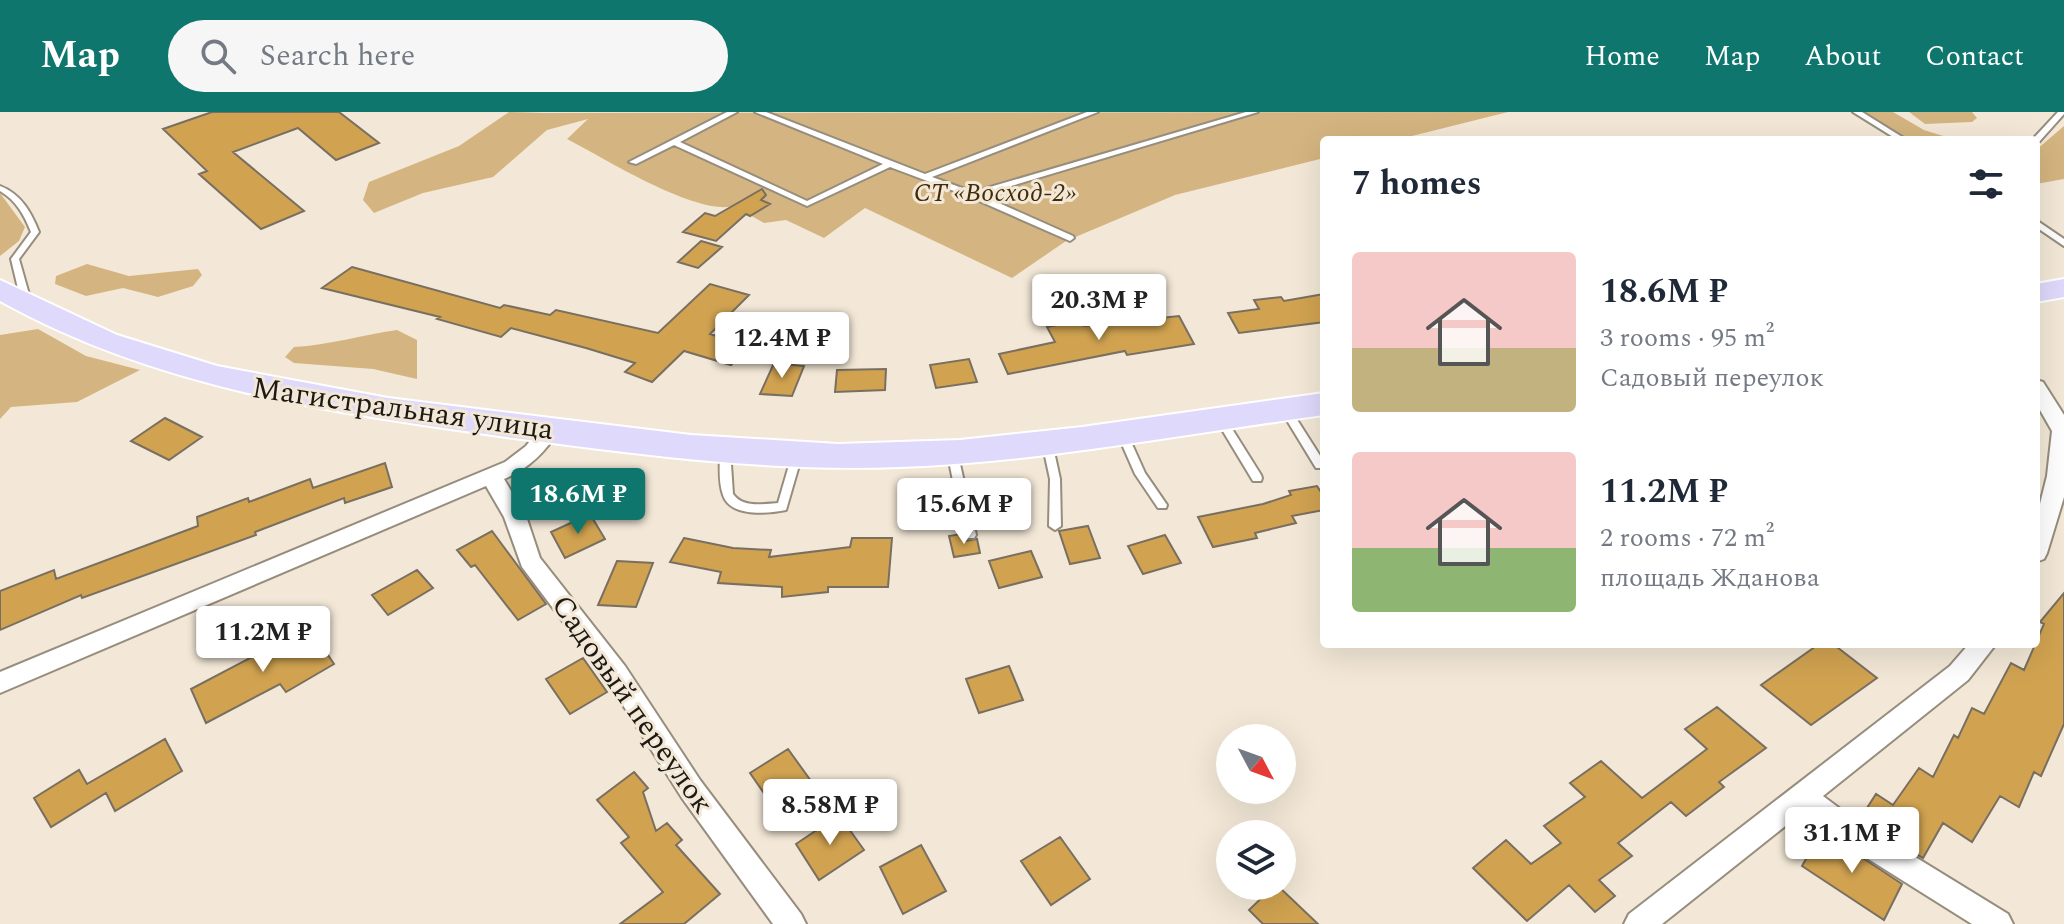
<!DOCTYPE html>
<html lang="en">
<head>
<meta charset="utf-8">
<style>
	:root { --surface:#fff; --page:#f6f6f7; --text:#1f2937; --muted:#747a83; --accent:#0f766e }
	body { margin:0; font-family:Spectral,serif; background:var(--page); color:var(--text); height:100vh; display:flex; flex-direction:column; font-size:30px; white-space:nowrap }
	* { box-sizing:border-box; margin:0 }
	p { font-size:26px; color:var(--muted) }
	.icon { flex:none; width:44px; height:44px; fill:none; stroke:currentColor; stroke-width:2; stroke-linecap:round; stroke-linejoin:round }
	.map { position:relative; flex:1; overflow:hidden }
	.side { position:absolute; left:1320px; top:24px; width:720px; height:512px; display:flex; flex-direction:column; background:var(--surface); border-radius:8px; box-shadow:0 8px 32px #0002 }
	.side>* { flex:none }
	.needle { width:52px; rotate:131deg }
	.tools { position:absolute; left:1216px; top:612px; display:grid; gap:16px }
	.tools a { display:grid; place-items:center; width:80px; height:80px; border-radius:50%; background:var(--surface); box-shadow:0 8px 32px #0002; font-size:40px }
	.price { position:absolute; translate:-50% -68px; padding:0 18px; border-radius:8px; background:#fff; color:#222; font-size:26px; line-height:52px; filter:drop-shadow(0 2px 4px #0008) }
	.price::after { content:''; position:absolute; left:50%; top:48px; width:24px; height:18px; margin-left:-12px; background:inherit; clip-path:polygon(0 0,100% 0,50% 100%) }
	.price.current { background:var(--accent); color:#fff }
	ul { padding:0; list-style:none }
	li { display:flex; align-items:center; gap:24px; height:200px; padding:0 32px }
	li span { display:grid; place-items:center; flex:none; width:224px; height:160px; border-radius:8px; color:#555 }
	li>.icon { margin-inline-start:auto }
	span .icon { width:96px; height:96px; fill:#fffc; stroke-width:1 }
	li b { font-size:34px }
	h2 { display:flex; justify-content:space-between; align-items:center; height:96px; padding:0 32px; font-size:34px }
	header { display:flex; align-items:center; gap:48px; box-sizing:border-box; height:112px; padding:0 40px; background:var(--accent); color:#fff }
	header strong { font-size:38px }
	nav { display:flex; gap:44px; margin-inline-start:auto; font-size:28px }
	.search { width:560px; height:72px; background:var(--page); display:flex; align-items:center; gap:20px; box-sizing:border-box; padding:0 28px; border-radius:44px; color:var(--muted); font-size:30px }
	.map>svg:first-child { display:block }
	.green { fill:#d4b581 }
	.building { fill:#d1a351; stroke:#796f60; stroke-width:2 }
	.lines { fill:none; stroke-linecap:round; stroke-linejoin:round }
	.service-casing { stroke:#968d7d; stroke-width:4 }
	.minor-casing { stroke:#968d7d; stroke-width:4 }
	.primary-casing { stroke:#fff; stroke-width:4 }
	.service { fill:#fff; fill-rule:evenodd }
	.minor { fill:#fff; fill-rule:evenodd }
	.primary { fill:#dfd9fb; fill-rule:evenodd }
	.labels { text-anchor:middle; stroke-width:6; stroke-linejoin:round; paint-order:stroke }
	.far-park-label { font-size:26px; font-style:italic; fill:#402d08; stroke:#f3e8d7 }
	.street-label { font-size:30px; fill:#1d1913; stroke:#f3e8d7 }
</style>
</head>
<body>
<header>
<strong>Map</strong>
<div class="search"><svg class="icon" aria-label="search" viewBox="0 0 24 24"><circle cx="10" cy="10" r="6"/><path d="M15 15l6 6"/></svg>Search here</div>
<nav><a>Home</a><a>Map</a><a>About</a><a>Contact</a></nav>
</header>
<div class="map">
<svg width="2064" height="812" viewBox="0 0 2064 812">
	<rect width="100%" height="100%" fill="#f3e8d7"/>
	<path class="green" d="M509,0L542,1L1508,0L1396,28H1324V46L1175,83L1066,129L1012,166L865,96L824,126L786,108L764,111L734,94C696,104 604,46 567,27L588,7L547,18L493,65L423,81L374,101L363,88L369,70L459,34Z
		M1861,0H1893L1924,18L1956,28H1909Z
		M1909,0H1972L1977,6L1972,10L1925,12Z
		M2064,14V67L2036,72V38Z
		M0,81L25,115L19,129L0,144Z
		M87,152L129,164L198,157L202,163L193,174L158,185L123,176L86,184L55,172L56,164Z
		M38,217L86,244L140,258L77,290L11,295L0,307V223Z
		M397,218L417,228V267L373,257L294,251L285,245L294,235C329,233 362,223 397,218Z"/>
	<path class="building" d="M212,0H339L379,31L336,48L298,16L233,40L304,99L261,117L199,62L207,59L163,17Z
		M762,77L766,83L761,88L770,92L750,104L746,102L716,129L683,120L705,101L715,104Z
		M701,129L722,135L698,156L678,150Z
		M352,155L500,196L504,193L550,203L556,198L658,221L710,172L749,183L710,222L749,234L731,253L684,239L652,270L625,260L635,251L586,236L511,216L501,225L437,207L440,205L322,176Z
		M1324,182V210L1239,221L1228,201L1259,197L1254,188L1281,185L1284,189Z
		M1179,204L1194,232L1127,243L1125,239L1008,262L999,242L1055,230L1047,215L1080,208L1084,214Z
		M969,247L977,270L936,276L930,253Z
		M774,251L804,254L792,284L760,282Z
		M886,257L885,278L835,280L837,258Z
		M165,306L202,325L169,348L131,329Z
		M385,351L392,375L345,391L344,386L255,420L256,423L82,486L81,483L0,518V479L54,458L56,467L198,414L197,405L248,386L249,390L310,367L313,376Z
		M1317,374L1324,385V398L1292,404L1296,411L1255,421L1257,426L1213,435L1198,405L1263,392L1291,383L1289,379Z
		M590,402L605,427L565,446L551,420Z
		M1088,414L1100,446L1070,452L1059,419Z
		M492,419L546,492L518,508L475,453L471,455L457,438Z
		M961,422L966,429L977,427L980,441L954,445L949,424Z
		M1165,423L1181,451L1143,462L1128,434Z
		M684,426L733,436L771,438L769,445L850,435L852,426H892L888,475H828V480L782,485V475L718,471L721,460L670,450Z
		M1031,439L1042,465L999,476L989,449Z
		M617,449L653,451L636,495L598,493Z
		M417,458L433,476L388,503L372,483Z
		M2064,481V612L2041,664L2034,660L2019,695L2000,684L1972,730L1943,711L1923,746L1860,707L1876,682L1893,693L1919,656L1933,665L1954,623L1958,626L1972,596L1984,602L2011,551L2024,558L2044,512L2040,510Z
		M309,515L334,552L286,580L280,572L206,611L191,577Z
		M1819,532H1833L1877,566L1811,613L1761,573Z
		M583,546L607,580L570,602L546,567Z
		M1009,554L1023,588L979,601L966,567Z
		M1717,595L1766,636L1719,670L1724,675L1686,704L1671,690L1618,731L1632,744L1599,768L1615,784L1595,800L1569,773L1527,809L1473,756L1506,728L1531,752L1561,731L1544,714L1585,685L1570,671L1601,649L1642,686L1707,637L1685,617Z
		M165,627L182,659L115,699L106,681L51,715L34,686L79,658L87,672Z
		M788,637L816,676L777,700L750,661Z
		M634,660L648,676L643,680L656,719L667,711L682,728L676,733L720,782L684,812H620L663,780L621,731L629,725L597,688Z
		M839,703L864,738L819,768L796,732Z
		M1822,719L1902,772L1884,808L1802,754Z
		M1060,725L1090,767L1051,793L1021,749Z
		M921,733L946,779L903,802L880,755Z
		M1274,774H1278L1318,812H1263L1249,798Z"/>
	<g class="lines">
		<g class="service-casing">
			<path id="service" d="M727,0H737L680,30L807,89L883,52L755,0H766L925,62L1087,0H1098L932,65L973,80L1246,0H1258L981,83L1073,124L1074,126L1070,129L970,85L890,55L807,94L674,33L636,52L629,50Z
				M1853,0H1862L1907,28H1898Z
				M2058,0H2064V2L2039,30L2032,28Z
				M0,74C21,82 31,100 39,120L19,147L32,193L27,196L22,193L11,147L31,120C24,103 17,89 0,79Z
				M2036,108L2064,127V134L2036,115Z
				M1285,294L1289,295L1324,350V356H1316L1280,297Z
				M1220,303L1224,304L1261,363L1262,366L1261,369H1253L1215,306Z
				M1122,317L1127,321L1145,361L1167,393L1166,396H1158L1135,362L1117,321Z
				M1047,326L1052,330L1060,367L1061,414L1055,418L1049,414L1050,367L1042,330Z
				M725,334L730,338L733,382C743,396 762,392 778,391L792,343L793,340H801L802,343L786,398C767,402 730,405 723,383C718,369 720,352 720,338Z
				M952,335L957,339L976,423L974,426H966L964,423L947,339Z"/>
		</g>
		<g class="minor-casing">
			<path id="minor" d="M2036,268L2043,270L2064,303V385L2047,441L2044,447L2036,450V408L2047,364L2052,319L2036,291Z
				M549,311L556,313L559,318C545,341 528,357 504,367L526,404L540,446L625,554L700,668L801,802L806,812H773L682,686L607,568L522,455L504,405L486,374L0,581V560L505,350L526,334L542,313Z
				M1969,532H1996L1968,568L1823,684L1855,708L2008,802L2013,812H1972L1835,726L1803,700L1662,812H1624L1629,802L1950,554Z"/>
		</g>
		<g class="primary-casing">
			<path id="primary" d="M2064,167V185L2036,190V172Z
				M0,168L117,223L217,254L388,286L691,323L838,332L960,328L1082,315L1324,281V303C1183,322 1042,350 900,355C771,360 642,343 514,326C336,301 160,278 0,189Z"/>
		</g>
		<use href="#service" class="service"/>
		<use href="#minor" class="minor"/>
		<use href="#primary" class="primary"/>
	</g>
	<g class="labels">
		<g class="far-park-label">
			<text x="995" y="89">СТ «Восход-2»</text>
		</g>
		<g class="street-label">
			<text transform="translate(403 296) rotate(8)" y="10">Магистральная улица</text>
			<text transform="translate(633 592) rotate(55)" y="10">Садовый переулок</text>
		</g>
	</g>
</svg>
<div class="tools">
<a><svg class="needle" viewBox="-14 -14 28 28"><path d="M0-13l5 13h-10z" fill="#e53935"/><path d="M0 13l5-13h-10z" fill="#747a83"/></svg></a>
<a><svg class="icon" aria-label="layers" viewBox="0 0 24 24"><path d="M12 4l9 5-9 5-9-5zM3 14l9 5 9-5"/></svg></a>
</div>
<b class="price" style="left:1099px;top:230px">20.3M ₽</b>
<b class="price" style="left:782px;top:268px">12.4M ₽</b>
<b class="price current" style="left:578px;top:424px">18.6M ₽</b>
<b class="price" style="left:964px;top:434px">15.6M ₽</b>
<b class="price" style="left:263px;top:562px">11.2M ₽</b>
<b class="price" style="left:830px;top:735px">8.58M ₽</b>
<b class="price" style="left:1852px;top:763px">31.1M ₽</b>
<section class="side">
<h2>7 homes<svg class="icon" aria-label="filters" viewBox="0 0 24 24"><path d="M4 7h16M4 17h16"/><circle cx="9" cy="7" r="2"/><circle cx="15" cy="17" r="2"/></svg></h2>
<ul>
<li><span style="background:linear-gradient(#f6c9c9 60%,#c2b280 0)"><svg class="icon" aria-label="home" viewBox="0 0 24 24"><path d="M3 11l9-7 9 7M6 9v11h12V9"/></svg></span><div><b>18.6M ₽</b><p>3 rooms · 95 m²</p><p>Садовый переулок</p></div></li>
<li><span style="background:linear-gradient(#f6c9c9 60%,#8fb573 0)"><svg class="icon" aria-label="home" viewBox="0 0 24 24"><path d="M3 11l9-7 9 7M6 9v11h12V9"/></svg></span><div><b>11.2M ₽</b><p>2 rooms · 72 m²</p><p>площадь Жданова</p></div></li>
</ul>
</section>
</div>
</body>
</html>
